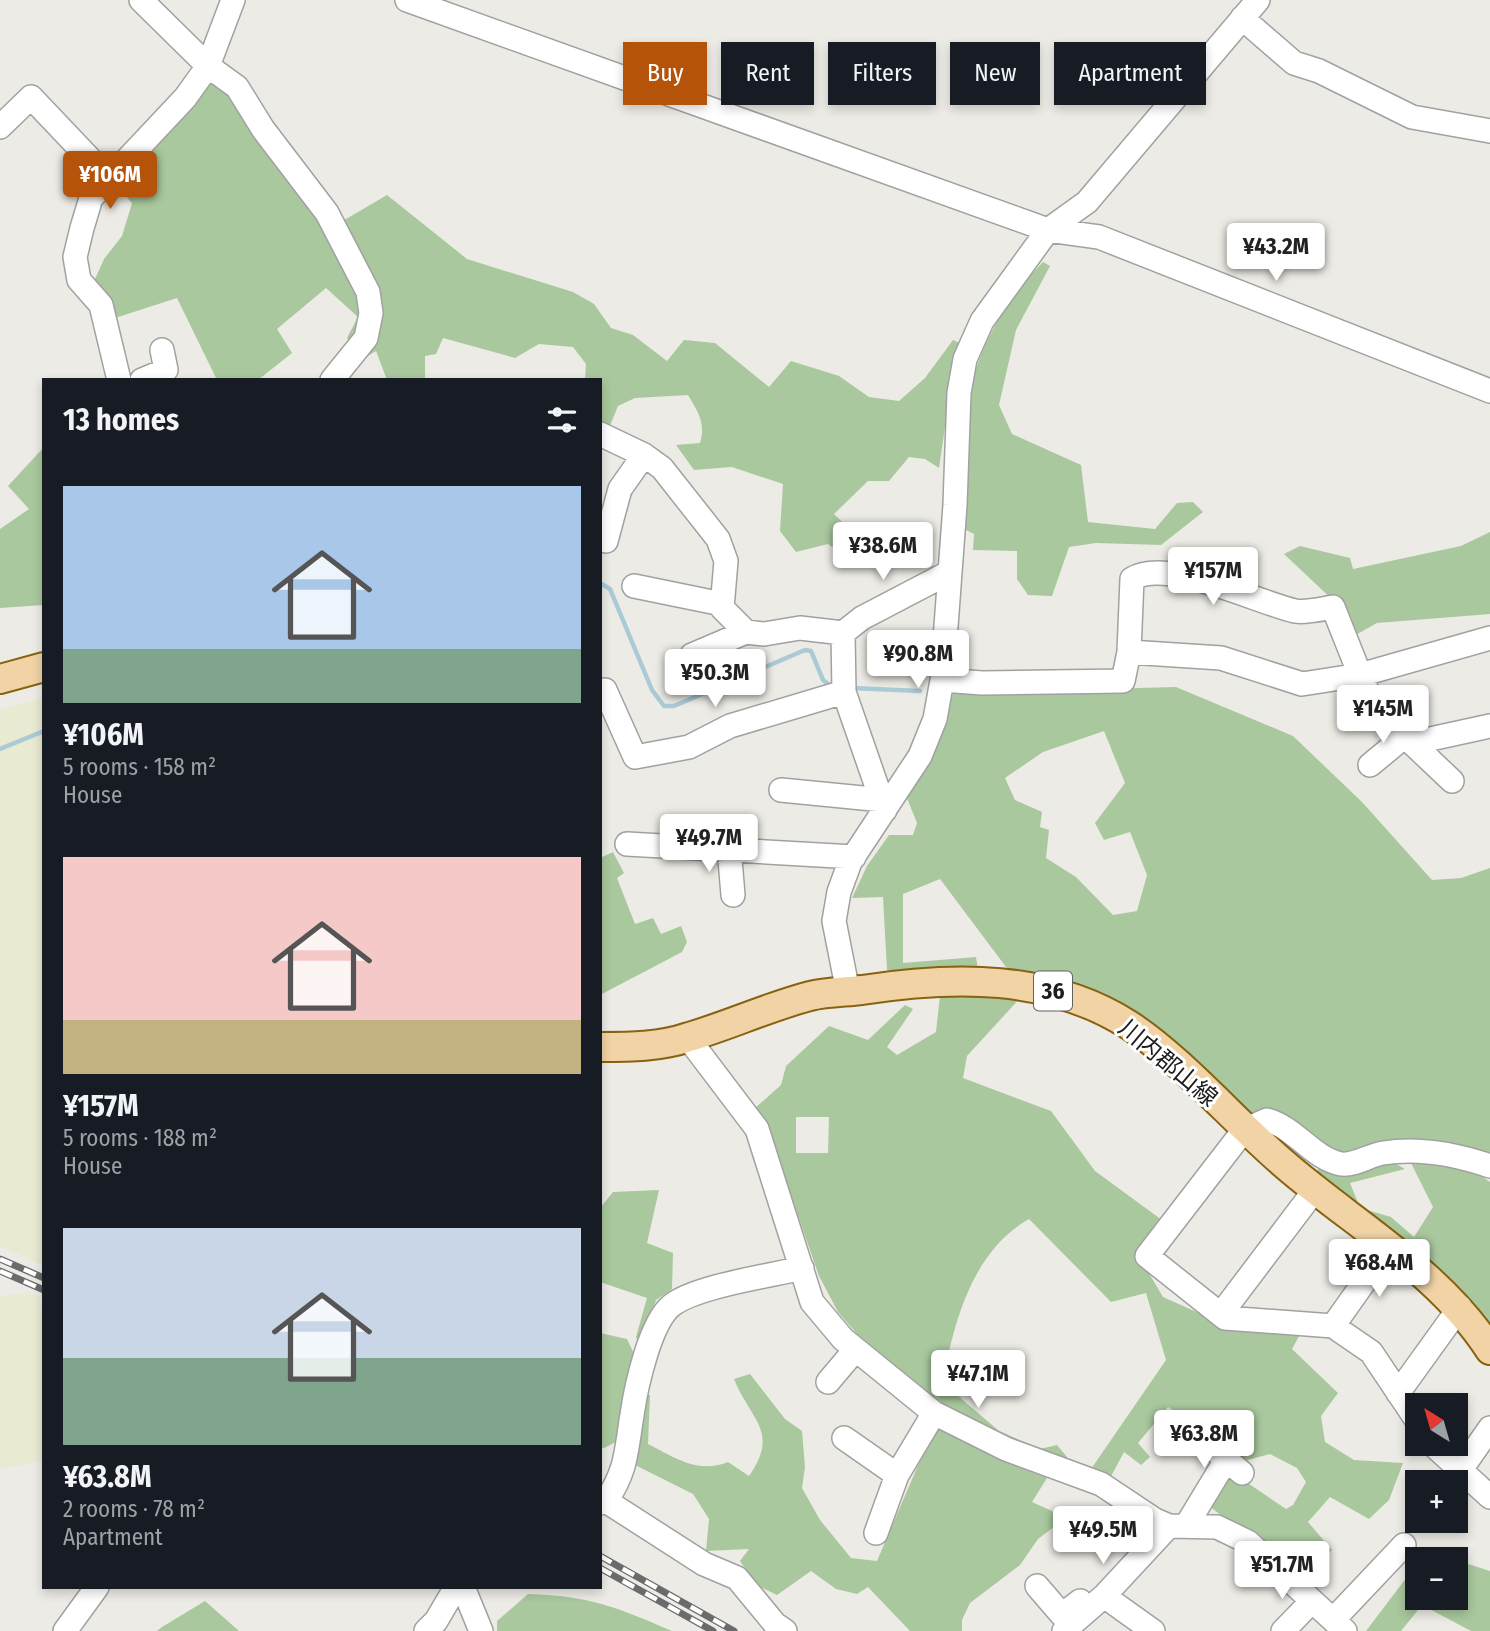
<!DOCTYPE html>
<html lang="en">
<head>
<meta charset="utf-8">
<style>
	:root { --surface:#171b24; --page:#242831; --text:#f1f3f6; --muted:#9ea1a6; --accent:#b45309 }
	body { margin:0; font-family:"Fira Sans Condensed","Noto Sans JP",sans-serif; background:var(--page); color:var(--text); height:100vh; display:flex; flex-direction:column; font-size:26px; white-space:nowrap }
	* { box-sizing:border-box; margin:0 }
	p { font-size:23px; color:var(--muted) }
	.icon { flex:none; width:38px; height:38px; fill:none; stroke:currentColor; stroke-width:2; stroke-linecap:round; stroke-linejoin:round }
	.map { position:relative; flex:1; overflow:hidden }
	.sheet { position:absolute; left:42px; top:378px; width:560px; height:1211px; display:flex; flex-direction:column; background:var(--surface); border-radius:0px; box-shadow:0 4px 10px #0003 }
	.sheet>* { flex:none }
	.guide { position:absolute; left:623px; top:42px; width:665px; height:63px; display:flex; gap:14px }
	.needle { width:46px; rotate:323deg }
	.tools { position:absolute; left:1405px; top:1393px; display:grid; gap:14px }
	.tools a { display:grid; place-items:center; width:63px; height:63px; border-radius:0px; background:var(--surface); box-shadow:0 4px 10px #0003; font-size:35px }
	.price { position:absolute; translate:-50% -60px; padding:0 16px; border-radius:7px; background:#fff; color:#222; font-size:23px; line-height:46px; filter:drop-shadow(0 2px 4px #0008) }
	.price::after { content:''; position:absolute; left:50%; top:42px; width:21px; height:16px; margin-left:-10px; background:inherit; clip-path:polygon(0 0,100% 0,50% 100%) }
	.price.current { background:var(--accent); color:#fff }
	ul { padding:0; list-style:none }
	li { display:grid; align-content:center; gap:14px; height:371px; padding:0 21px }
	li span { display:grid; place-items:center; height:217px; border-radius:0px; color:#555 }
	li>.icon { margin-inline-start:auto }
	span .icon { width:126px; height:126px; fill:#fffc; stroke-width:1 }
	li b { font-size:30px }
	h2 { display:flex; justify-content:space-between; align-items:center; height:84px; padding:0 21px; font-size:30px }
	.chip { padding:0 24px; border-radius:0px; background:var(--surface); box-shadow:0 4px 10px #0003; font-size:24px; line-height:63px }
	.chip.current { background:var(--accent); color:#fff }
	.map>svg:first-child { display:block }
	.farmland { fill:#e8ead2 }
	.forest { fill:#a9c89e; fill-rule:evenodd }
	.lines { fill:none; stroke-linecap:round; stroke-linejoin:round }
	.stream { stroke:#aacbd6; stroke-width:4.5 }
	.minor-casing { stroke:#a1a1a1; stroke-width:26 }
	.major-casing { stroke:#866211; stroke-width:32 }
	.minor { stroke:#fff; stroke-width:23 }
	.major { stroke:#f1d3a6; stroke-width:28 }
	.rail-casing { stroke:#6b6b6b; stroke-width:7 }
	.rail { stroke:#fff; stroke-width:4.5; stroke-dasharray:13; stroke-linecap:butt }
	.labels { text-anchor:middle; stroke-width:6; stroke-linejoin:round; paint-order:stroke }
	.shield { fill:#fff; stroke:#616161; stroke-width:2 }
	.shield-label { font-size:23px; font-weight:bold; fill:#1d1d1d }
	.street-label { font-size:24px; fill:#1d1d1d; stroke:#fff }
</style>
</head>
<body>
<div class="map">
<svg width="1490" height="1631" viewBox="0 0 1490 1631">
	<rect width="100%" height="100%" fill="#edebe5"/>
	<path class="farmland" d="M44,697V1266L0,1246V710Z
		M29,1292L39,1296L44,1320V1460L0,1469V1297Z"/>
	<path class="forest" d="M211,77L237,101L275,166L311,204L329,229L387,195L467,259L573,292L594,304L611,328L633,335L667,361L684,340L715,343L769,387L791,361L839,376L869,397L899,401L925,378L953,340L962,344L949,400L939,468L925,459L909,457L889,481H868L834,514L867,546L857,564L828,544L796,552L780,531L783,484L732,467L694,470L676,445L700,443C706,423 698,412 688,395L635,398L618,406L609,428L600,424V380H585L586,364L573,347L539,344L515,358L443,338L436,354L425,356V380H387L376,351L366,357L347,338L358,317L326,288L277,329L292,353L258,380H217L177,298L112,319L92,286L104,259L122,236L132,203L114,183Z
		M1043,262L1050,266L1016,330L999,405L1012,434L1081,465L1088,522L1155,529L1177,503L1193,502L1203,512L1161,545L1096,543L1069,547L1052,596L1028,595L1017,579V551L973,550L974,534L966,530C965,492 961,444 967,406C975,353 1005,299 1043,262Z
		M44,447V605L0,608V529L29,509L8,486Z
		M1490,532V614L1377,623L1352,637L1336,603L1284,554L1300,546L1350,558L1353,569L1461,546Z
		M1176,687L1293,736L1362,802L1432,880L1461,878L1490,868V1159L1345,1158L1324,1150L1284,1113L1265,1111L1243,1118L1036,979L1006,967L940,879L903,894V963L976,957L978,970H887L883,897L852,898L867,866L889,835H913L917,823L907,798L931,755L953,693ZM1104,731L1125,783L1095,823L1104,840L1130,832L1147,875L1137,911L1113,915L1076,877L1046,858L1049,830L1040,827L1042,812L1015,800L1005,778L1043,752Z
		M613,852L624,873L617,878L635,924L653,918L661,934L681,926L687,942L682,952L600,995V858Z
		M940,996H1022L967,1056L963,1078L1051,1111L1095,1171L1162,1220L1138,1255L1163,1297L1221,1323L1303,1329L1292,1349L1338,1393L1321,1416L1325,1442L1354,1460L1403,1463L1389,1500L1369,1519L1330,1497L1308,1522L1332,1550L1302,1581L1207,1504L1227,1469L1286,1509L1293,1505L1306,1482L1297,1468L1270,1454L1240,1462L1213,1435L1168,1407L1138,1443L1150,1457L1141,1465L1124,1452L1109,1480L1091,1469L1166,1360L1146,1293L1111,1302L1029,1219C973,1250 953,1323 943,1383L999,1431L1040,1449L1057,1445L1067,1457L1065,1462L1052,1460L959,1416L863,1341L838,1312L819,1276L769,1132L754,1109L781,1085L786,1066L829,1026L868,1040L905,1005L913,1009L887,1047L897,1055L936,1032ZM796,1117H829L828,1153H796Z
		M1387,1159L1405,1169L1350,1183L1360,1208L1391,1217L1414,1237L1433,1207L1410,1161L1468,1167L1490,1182V1338L1308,1176L1325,1165Z
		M659,1190L647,1243L673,1253L672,1289L656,1300L640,1347L636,1337L647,1298L600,1282V1208L613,1192Z
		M600,1333L627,1339L635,1356L622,1439L604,1448L600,1447Z
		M750,1374L785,1419L802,1431L805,1467L802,1488L820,1520L851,1558L877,1561L934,1428L942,1423L1047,1478L1032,1502L1052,1511L1059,1523L1038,1539L1020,1565L970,1603L962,1620V1631H910L868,1587L857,1594L836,1589L811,1571L777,1595L756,1585L740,1561L749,1549L706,1551L709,1519L693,1494L633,1464L641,1396L650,1395L648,1444C676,1458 697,1474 728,1462L749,1476C780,1431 751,1421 734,1379Z
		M1456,1560L1490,1571V1631H1471L1422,1605L1401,1631H1366L1410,1573L1417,1570L1418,1598H1456Z
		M528,1594C591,1596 616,1607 672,1631H497V1621Z
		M205,1601L239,1631H157L162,1627Z"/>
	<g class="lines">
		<path class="stream" d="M600,583L610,589L652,690L664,706H674L805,650L811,651L823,680L832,687
			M851,688L920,691
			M0,749L44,731"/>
		<g class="minor-casing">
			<path id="minor" d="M141,0L208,66L237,87L263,129L327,213L368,292L371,313L366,338L332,380
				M407,0L1048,230L1099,237L1490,391
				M1242,18L1294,63L1319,71L1412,117L1490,131
				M0,127L31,97L107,177
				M119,380L101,305L79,280L75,257L82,228L91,198L185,98L208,66L233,0
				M142,380L166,370L162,350
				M600,434L644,455L662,468L718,539L726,561L722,608L746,632L764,634L800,628L843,633
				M606,541L620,489L644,455
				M634,586L722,604
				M843,633L844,692L885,810
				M843,633L862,618L950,572
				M692,655L746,632
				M942,680L982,683L1123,681L1129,652L1132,579C1166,557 1256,602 1295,611C1306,613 1321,609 1333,607L1360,675L1302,684L1221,658L1129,652
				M605,690L635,757L689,747L730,726L844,692
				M1412,743L1490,726
				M1370,765L1405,736
				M1452,781L1375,708L1360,675L1490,638
				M781,790L883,800
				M627,844L854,857
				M729,848L733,895
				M848,992L834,921L839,892L850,862L920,756L935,719L942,680L955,505L959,393L965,359L982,321L1048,230L1087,202L1258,0
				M688,1038L757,1129L812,1302L843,1339L934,1413L1006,1449L1101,1484L1155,1520L1169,1526L1217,1527L1248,1542L1345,1631
				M1221,1314L1314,1191
				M1333,1326L1389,1247
				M828,1382L855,1350
				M1398,1393L1460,1307
				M1418,1422L1371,1352L1333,1326L1225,1318L1147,1256L1244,1130L1267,1120C1296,1128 1312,1158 1341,1164C1354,1166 1370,1155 1383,1153C1420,1147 1455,1154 1490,1166
				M1195,1433L1242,1473
				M844,1438L897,1475
				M1432,1444L1490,1497
				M1460,1471L1490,1428
				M606,1501L704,1564L737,1578L775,1624L785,1631
				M600,1503L606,1501C627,1470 626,1451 632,1415C636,1387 650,1322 672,1305C697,1286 770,1276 802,1268
				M1186,1526L1226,1460
				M876,1533L897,1475L934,1413
				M1037,1586L1062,1615L1080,1601L1084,1606
				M463,1587L481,1631
				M1104,1596L1153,1631
				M1333,1620L1404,1545
				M65,1631L97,1587
				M426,1631L436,1621L456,1587
				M1064,1631L1104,1596L1169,1526
				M1283,1631L1312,1601"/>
		</g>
		<g class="major-casing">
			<path id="major" d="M0,679L44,667
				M600,1047C630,1047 660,1047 689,1037C730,1025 768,1007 810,996C826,992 845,992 862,990C953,976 1049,974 1129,1025C1181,1059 1234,1121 1283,1163C1353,1224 1439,1271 1490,1350"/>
		</g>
		<use href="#minor" class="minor"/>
		<use href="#major" class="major"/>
		<g class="rail-casing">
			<path id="rail" d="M0,1259L44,1278
				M0,1271L44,1290
				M600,1556L734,1631
				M600,1568L713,1631"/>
		</g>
		<use href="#rail" class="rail"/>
	</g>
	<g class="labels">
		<rect class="shield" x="1034" y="971.5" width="38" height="39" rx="5"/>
		<g class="shield-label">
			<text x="1053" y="999">36</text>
		</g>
		<g class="street-label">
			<text transform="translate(1168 1063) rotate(40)" y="8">川内郡山線</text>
		</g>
	</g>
</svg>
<div class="tools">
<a><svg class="needle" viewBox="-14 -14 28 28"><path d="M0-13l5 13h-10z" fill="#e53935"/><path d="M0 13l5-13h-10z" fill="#9ea1a6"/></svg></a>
<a>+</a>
<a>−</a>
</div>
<b class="price current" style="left:110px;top:211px">¥106M</b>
<b class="price" style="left:1276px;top:283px">¥43.2M</b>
<b class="price" style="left:883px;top:582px">¥38.6M</b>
<b class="price" style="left:1213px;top:607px">¥157M</b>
<b class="price" style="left:918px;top:690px">¥90.8M</b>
<b class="price" style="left:715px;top:709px">¥50.3M</b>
<b class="price" style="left:1383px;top:745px">¥145M</b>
<b class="price" style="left:709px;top:874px">¥49.7M</b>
<b class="price" style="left:1379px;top:1299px">¥68.4M</b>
<b class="price" style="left:978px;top:1410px">¥47.1M</b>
<b class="price" style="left:1204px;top:1470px">¥63.8M</b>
<b class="price" style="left:1103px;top:1566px">¥49.5M</b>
<b class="price" style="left:1282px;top:1601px">¥51.7M</b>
<div class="guide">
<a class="chip current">Buy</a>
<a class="chip">Rent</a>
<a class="chip">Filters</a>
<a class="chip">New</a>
<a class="chip">Apartment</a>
</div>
<section class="sheet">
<h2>13 homes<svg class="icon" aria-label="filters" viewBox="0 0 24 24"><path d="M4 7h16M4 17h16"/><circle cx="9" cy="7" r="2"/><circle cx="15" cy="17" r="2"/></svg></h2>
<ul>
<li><span style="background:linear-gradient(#a9c7e8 75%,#7fa58c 0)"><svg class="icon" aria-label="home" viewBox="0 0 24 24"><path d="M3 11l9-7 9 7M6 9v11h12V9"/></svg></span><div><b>¥106M</b><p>5 rooms · 158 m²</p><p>House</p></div></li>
<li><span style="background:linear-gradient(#f6c9c9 75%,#c2b280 0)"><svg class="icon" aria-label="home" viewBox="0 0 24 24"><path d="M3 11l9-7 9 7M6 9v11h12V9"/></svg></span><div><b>¥157M</b><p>5 rooms · 188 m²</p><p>House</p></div></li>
<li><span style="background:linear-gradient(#c9d6e8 60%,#7fa58c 0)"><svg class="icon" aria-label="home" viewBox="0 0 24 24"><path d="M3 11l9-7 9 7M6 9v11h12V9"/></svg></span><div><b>¥63.8M</b><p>2 rooms · 78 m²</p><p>Apartment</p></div></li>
</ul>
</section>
</div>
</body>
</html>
